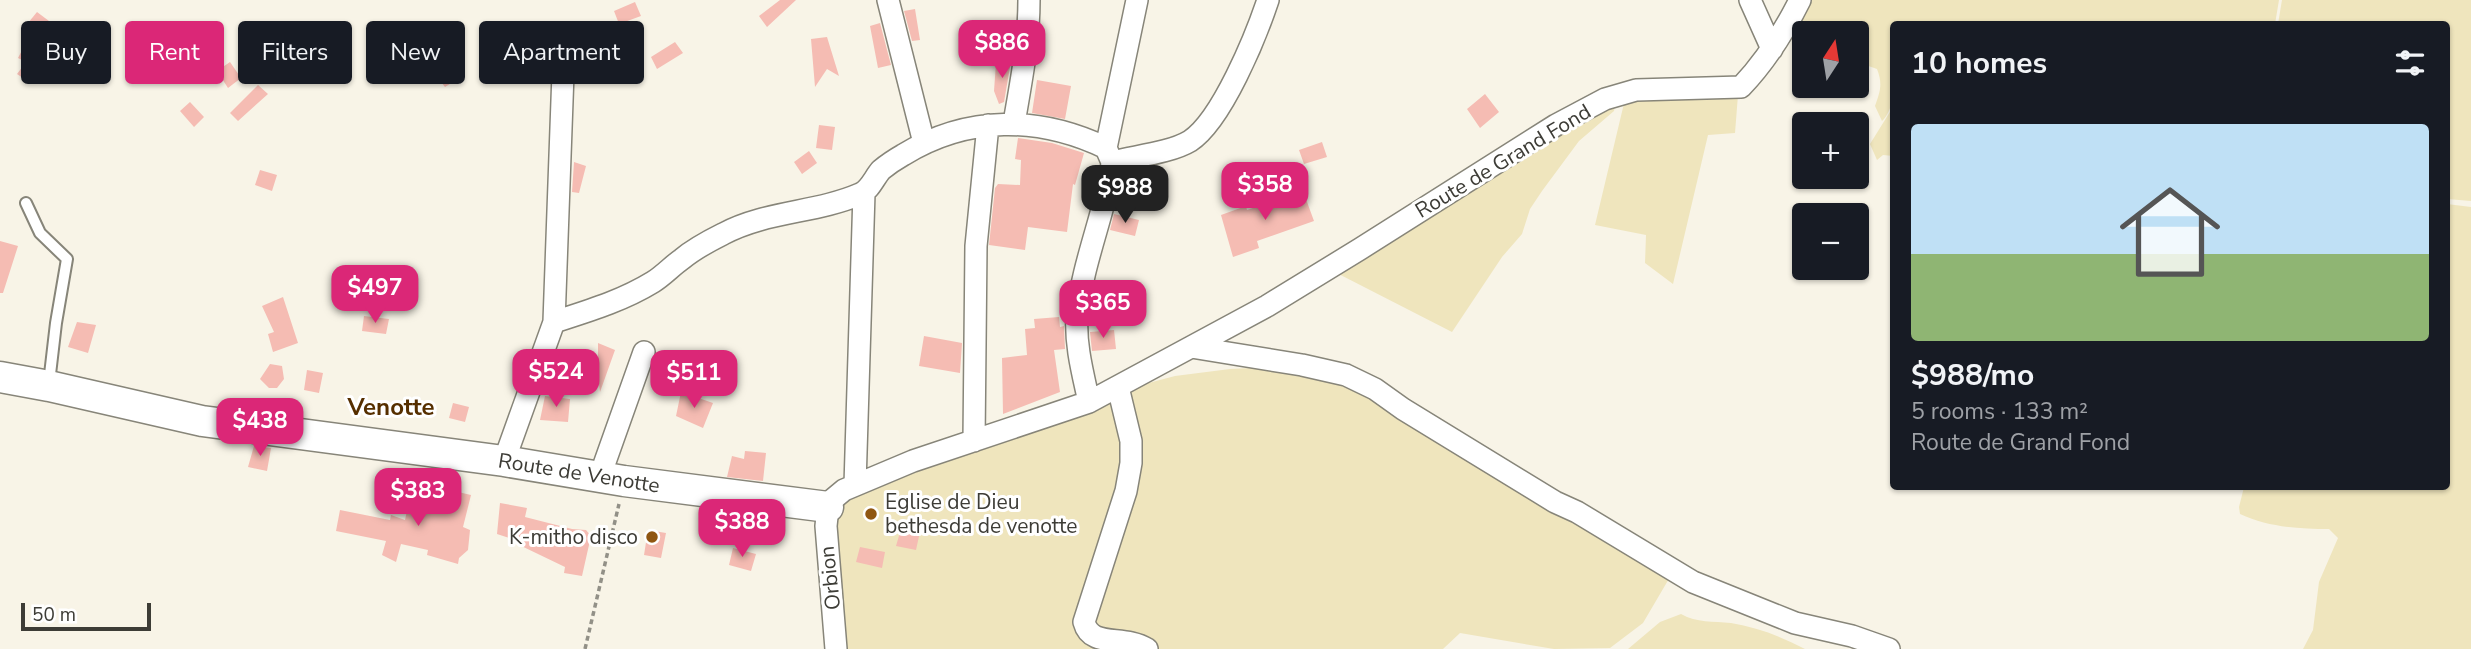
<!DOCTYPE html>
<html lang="en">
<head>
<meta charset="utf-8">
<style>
	:root { --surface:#171b24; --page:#20242c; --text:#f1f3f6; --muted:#9ea1a6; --line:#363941; --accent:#db2777 }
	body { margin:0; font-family:"Nunito Sans",sans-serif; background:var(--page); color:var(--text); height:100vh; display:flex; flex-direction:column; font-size:26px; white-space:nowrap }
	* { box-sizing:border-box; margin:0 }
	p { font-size:23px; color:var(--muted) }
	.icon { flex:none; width:38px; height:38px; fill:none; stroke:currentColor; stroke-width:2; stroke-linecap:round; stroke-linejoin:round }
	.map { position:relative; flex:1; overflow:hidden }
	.side { position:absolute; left:1890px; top:21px; width:560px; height:469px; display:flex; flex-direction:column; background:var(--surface); border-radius:7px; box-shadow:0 2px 5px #0004 }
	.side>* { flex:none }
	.guide { position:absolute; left:21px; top:21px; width:665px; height:63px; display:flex; gap:14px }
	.needle { width:46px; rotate:12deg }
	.controls { position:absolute; left:1792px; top:21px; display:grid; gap:14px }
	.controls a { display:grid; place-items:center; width:77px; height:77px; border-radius:7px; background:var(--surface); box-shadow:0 2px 5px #0004; font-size:35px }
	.scale { position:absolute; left:21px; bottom:18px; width:130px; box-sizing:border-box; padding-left:7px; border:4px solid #3d3c36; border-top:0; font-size:19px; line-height:24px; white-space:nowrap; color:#3d3c36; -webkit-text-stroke:5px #fff; paint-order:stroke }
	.price { position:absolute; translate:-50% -60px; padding:0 16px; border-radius:14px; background:var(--accent); color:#fff; font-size:23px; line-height:46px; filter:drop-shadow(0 2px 4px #0008) }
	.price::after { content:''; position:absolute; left:50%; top:42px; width:21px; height:16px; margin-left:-10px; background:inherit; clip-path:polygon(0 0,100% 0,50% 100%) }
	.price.on { background:#222; color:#fff }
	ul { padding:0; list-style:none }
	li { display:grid; align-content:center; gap:14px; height:371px; padding:0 21px }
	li+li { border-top:2px solid var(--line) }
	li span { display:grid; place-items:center; height:217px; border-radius:7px; color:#555 }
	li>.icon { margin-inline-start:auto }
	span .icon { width:126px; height:126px; fill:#fffc; stroke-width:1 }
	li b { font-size:30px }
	h2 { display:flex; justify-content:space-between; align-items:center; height:84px; padding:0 21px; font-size:30px }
	.pill { padding:0 24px; border-radius:7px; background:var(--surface); box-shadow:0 2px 5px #0004; font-size:24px; line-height:63px }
	.pill.on { background:var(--accent); color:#fff }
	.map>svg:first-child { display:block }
	.green { fill:#efe5bd }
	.building { fill:#f5bcb3 }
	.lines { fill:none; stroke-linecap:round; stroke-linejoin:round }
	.lane-casing { stroke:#878579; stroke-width:14 }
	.street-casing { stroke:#878579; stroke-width:24 }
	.secondary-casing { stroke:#878579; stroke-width:33 }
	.path { stroke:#929087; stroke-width:3.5; stroke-dasharray:5 3.5; stroke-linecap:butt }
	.lane { stroke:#fff; stroke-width:10 }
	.street { stroke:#fff; stroke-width:21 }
	.secondary { stroke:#fff; stroke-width:30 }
	.poi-dot { fill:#8f5611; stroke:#fff; stroke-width:2.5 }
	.labels { text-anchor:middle; stroke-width:6; stroke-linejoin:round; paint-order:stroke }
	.street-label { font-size:21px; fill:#3d3c36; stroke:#fff }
	.poi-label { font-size:21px; fill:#3d3c36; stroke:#fff; text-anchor:start }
	.quarter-label { font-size:24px; font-weight:bold; fill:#562f00; stroke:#fff }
</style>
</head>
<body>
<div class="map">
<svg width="2471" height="649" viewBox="0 0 2471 649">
	<rect width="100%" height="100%" fill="#f8f4e7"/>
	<path class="green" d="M1802,0H2279L2275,24H1894C1893,50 1901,104 1882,121L1875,106C1880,92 1883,84 1877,69L1857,62V33H1804V37L1792,26Z
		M2282,0H2471V201L2447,199L2446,24H2278Z
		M1663,92L1696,100L1717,93L1738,95L1735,133L1708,135L1673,284L1645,263L1646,235L1595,225L1626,95Z
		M1617,95L1614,111L1579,141L1542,191L1530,209L1522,234L1502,257L1452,332L1323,266Z
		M1893,107V156L1883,155L1877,160L1870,144Z
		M2447,204L2471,207V649H2303L2313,630L2319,582L2338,538L2329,529C2298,529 2268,527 2240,514L2239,507L2244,487L2446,486Z
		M1295,366L1362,389L1555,513L1670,577L1643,623L1610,648L1554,649L1460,633L1443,649H828L822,528L850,491L1092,398L1175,376L1230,369Z
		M1681,614C1697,623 1713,621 1731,623C1757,627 1782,637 1805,649H1628L1660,622Z"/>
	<path class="building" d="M780,0H796L767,27L759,16Z
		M635,2L641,16L619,24L614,11Z
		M915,9L920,40L912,41L904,11Z
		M37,12L57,27L37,55L48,62L29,82L17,74L26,62L18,58L34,27L28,23Z
		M880,23L891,65L878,68L870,26Z
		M827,37L839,76L827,69L815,87L811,39Z
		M675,42L683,53L657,69L651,57Z
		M442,44L444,55L458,79L445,87L427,64L423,65L420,49Z
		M1011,61L1004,102L999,104L994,91L996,63Z
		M230,62L241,78L228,88L217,71Z
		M1037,80L1071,86L1065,119L1032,113Z
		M258,85L268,94L238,121L230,113Z
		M1485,94L1499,112L1480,128L1467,109Z
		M190,102L204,117L194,127L180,111Z
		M819,125L835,127L832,150L816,148Z
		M1018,138L1052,143L1084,153L1075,185L1073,184L1067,232L1028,227L1025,250L989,245L995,188L998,184L1020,185L1021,160L1015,159Z
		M1322,142L1327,157L1304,164L1299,150Z
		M809,151L817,163L802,174L794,162Z
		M574,162L586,166L579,193L572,192Z
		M260,170L277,175L272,191L255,185Z
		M1303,191L1314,221L1257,241L1259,248L1233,257L1221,215L1246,206L1247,210Z
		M1114,214L1139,220L1135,236L1110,230Z
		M0,241L18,246L3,293H0Z
		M283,297L298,343L273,352L268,334L274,332L262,306Z
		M364,316L389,319L386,334L362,331Z
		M1059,317L1060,327L1064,326L1065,349L1054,350L1060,392L1003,414L1002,358L1027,355L1025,329L1035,328L1034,319Z
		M77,322L96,325L88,353L68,347Z
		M1114,330L1116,349L1092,351L1090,332Z
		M924,336L962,343L960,373L919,366Z
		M598,343L615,350L600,392L598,375L575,366L580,353L598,360Z
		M270,364L282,366L284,379L277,388H269L260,379Z
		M307,370L323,373L319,393L304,390Z
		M681,392L713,403L703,428L676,416Z
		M545,396L570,399L568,422L540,420Z
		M453,403L469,407L465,422L449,418Z
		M254,446L271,448L267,471L248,467Z
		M745,451L766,453L763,481L727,477L732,456L744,459Z
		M441,488L471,495L463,527L470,530L468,550L459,558L458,564L427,555L428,550L401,544L396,562L382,555L386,541L336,531L340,510L390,520L391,515L405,520L408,506L435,513Z
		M500,503L527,508L525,517L572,529L586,530L591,536L582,576L564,573L565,567L511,541L512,539L497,534Z
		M903,522L921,527L916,550L896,546Z
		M648,530L666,533L661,558L644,555Z
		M860,547L885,552L882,568L856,562Z
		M733,548L756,554L751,571L729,565Z"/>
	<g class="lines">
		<g class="lane-casing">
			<path id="lane" d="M26,203L40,233L67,259L56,323L49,383"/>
		</g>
		<g class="street-casing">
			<path id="street" d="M888,0L924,143
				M1750,0L1772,49
				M1014,123C1021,82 1029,42 1029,0
				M1112,162C1135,156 1170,153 1190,141C1222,120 1256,36 1268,0
				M554,322C588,311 622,301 653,282C663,276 672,266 682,259C694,249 709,241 723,234C766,211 816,213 860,194C870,190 874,178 881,170C887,165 896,159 903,155C968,115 1039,116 1106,148
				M1191,347L1267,306L1360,249L1556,125L1605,99L1636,90L1741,87C1766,61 1784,32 1800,0
				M1118,387L1131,441V463L1126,491L1084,622C1091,649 1123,634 1147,649
				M1089,402C1083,374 1075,345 1077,316C1082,266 1102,220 1111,172L1112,162L1106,148L1137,0
				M974,441L976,246L988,125
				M504,461L554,322L563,73
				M600,476L644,352
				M855,485L864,193
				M836,649L826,526L828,507L832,500L844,490L913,461L1089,402L1191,347L1302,365L1346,375L1375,389L1403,409L1555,502L1577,512L1693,582L1795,623L1852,636L1889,649"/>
		</g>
		<g class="secondary-casing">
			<path id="secondary" d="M0,377L49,386L202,421L504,461L624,481L828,507"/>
		</g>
		<path class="path" d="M585,649L619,504"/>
		<use href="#lane" class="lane"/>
		<use href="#street" class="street"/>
		<use href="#secondary" class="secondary"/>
	</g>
	<g class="poi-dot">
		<circle cx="871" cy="514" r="7"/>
		<circle cx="652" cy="537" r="7"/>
	</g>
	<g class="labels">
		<g class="street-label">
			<text transform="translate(1503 161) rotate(-31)" y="7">Route de Grand Fond</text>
			<text transform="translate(579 473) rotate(9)" y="7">Route de Venotte</text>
			<text transform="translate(830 578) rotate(-96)" y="7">Orbion</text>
		</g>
		<g class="poi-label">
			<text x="885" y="509">Eglise de Dieu<tspan x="885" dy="24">bethesda de venotte</tspan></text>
			<text x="638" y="544" text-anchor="end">K-mitho disco</text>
		</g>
		<g class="quarter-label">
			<text x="391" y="415">Venotte</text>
		</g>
	</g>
</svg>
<div class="controls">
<a><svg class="needle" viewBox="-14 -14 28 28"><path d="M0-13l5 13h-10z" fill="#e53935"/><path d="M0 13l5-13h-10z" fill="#9ea1a6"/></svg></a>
<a>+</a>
<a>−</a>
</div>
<div class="scale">50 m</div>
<b class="price" style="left:1002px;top:80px">$886</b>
<b class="price" style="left:1265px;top:222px">$358</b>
<b class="price on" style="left:1125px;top:225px">$988</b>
<b class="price" style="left:375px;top:325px">$497</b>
<b class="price" style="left:1103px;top:340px">$365</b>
<b class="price" style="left:556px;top:409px">$524</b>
<b class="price" style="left:694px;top:410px">$511</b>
<b class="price" style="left:260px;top:458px">$438</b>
<b class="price" style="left:418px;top:528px">$383</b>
<b class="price" style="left:742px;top:559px">$388</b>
<div class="guide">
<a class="pill">Buy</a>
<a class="pill on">Rent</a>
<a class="pill">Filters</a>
<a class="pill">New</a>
<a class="pill">Apartment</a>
</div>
<section class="side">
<h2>10 homes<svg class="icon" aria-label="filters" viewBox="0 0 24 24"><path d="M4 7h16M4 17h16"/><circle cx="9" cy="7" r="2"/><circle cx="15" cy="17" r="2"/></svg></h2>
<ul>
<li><span style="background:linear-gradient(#bfe0f5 60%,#8fb573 0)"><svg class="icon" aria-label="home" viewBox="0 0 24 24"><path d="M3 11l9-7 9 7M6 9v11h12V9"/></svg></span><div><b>$988/mo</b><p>5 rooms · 133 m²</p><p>Route de Grand Fond</p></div></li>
</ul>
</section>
</div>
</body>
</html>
